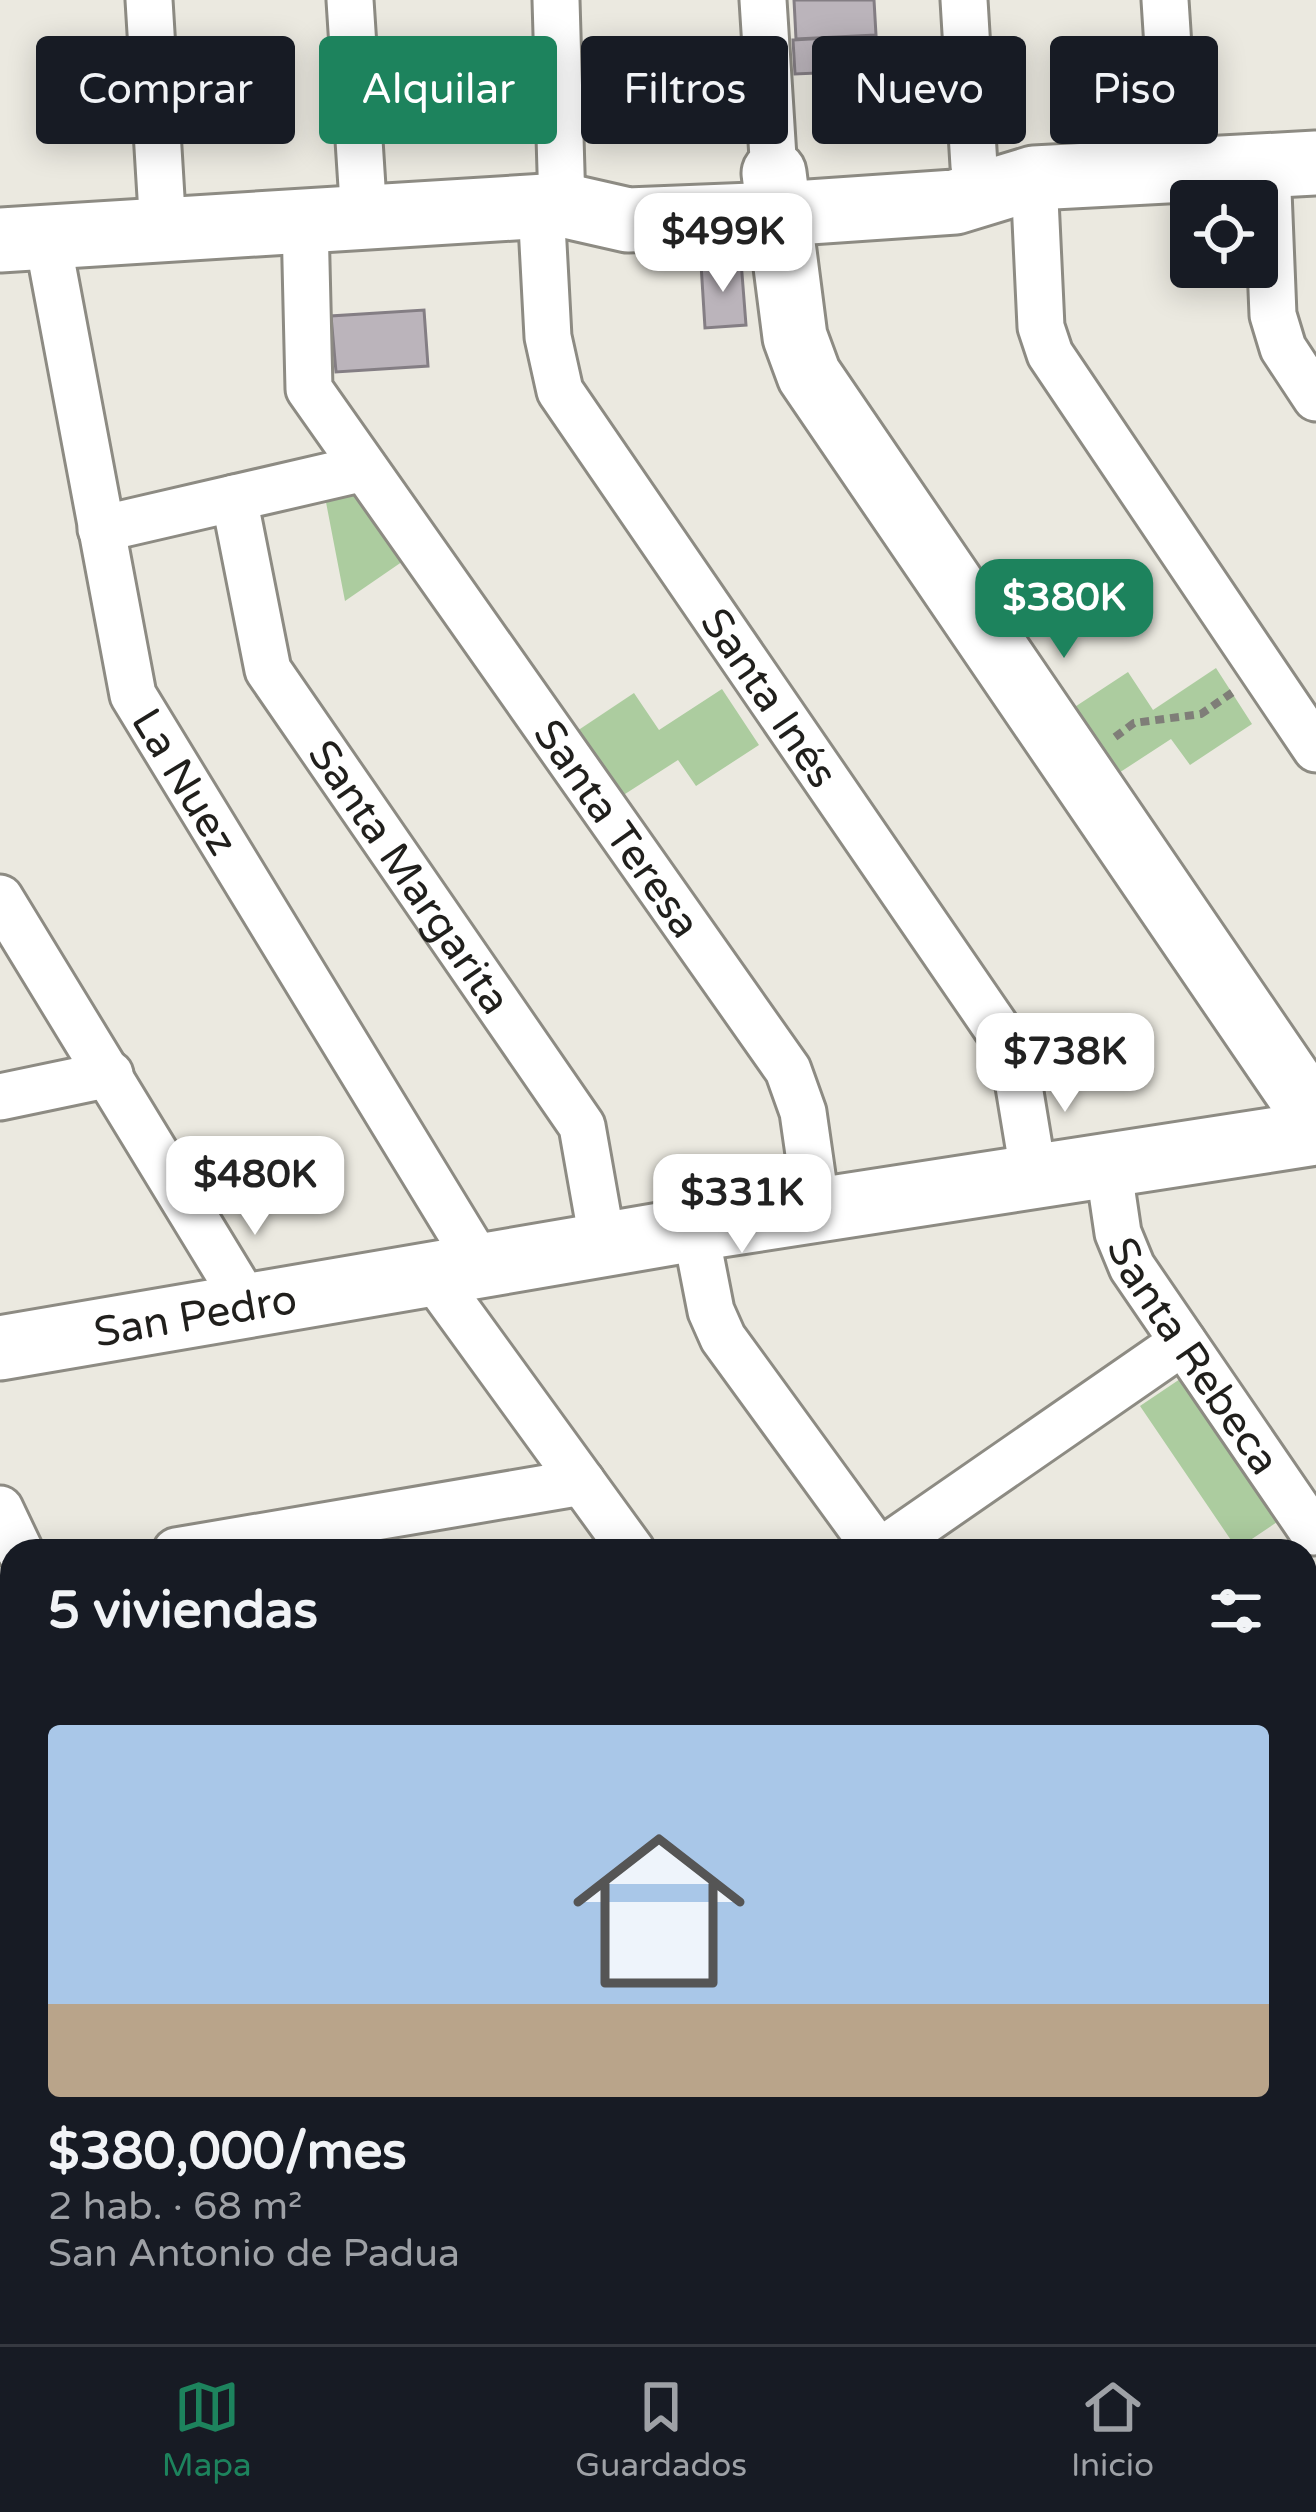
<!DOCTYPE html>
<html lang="es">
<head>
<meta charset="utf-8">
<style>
	:root { --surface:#171b24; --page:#20242c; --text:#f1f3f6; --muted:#9ea1a6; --line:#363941; --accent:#1d835d }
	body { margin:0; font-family:"Varela Round",sans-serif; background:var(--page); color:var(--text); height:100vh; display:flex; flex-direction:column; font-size:45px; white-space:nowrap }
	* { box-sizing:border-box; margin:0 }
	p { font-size:39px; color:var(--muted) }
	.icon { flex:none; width:66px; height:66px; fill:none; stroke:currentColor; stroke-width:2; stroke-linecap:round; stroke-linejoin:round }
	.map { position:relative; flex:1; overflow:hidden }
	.details { position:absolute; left:0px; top:1539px; width:1317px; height:807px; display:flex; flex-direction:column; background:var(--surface); border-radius:36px 36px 0 0; box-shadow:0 6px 30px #0003 }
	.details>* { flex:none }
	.banner { position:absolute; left:36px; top:36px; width:1245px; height:108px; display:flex; gap:24px }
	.fabs { position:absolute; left:1170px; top:180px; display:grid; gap:24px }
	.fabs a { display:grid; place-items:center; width:108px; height:108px; border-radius:12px; background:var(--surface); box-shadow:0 6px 30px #0003; font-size:60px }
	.price { position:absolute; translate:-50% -102px; padding:0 27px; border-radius:24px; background:#fff; color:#222; font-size:39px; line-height:78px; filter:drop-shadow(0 3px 6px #0008) }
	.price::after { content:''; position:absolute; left:50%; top:72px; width:36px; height:27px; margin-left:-18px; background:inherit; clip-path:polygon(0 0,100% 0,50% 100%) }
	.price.current { background:var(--accent); color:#fff }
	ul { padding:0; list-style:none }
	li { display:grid; align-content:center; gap:24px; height:636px; padding:0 48px }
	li+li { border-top:3px solid var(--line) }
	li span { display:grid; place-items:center; height:372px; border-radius:12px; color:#555 }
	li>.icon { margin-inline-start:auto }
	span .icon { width:216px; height:216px; fill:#fffc; stroke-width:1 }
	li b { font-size:51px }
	h2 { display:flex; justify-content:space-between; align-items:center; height:144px; padding:0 48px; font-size:51px }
	.tag { padding:0 42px; border-radius:12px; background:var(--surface); box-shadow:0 6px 30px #0003; font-size:42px; line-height:108px }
	.tag.current { background:var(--accent); color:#fff }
	.tabs { display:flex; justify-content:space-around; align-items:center; height:168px; border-top:3px solid var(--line); background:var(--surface); font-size:33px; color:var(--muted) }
	.tabs a { display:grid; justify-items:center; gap:6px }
	.tabs .current { color:var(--accent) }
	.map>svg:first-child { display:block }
	.green { fill:#accc9f }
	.building { fill:#bbb4bb; stroke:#847e84; stroke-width:3 }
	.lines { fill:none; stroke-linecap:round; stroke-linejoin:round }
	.street-casing { stroke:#8d8b83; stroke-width:51 }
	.secondary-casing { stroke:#8d8b83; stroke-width:69 }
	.path { stroke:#7f7e78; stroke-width:8; stroke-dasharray:9 6; stroke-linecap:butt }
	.street { stroke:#fff; stroke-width:45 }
	.secondary { stroke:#fff; stroke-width:63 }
	.labels { text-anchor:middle; stroke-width:9; stroke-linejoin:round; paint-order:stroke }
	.street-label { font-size:42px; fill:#201f1c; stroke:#ebe9e0 }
</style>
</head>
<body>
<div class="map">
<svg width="1316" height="2344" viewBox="0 0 1316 2344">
	<rect width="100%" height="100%" fill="#ebe9e0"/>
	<path class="green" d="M365,485L409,557L345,601L325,497Z
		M1216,668L1252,724L1190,765L1171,739L1105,782L1061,716L1128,672L1153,710Z
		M722,689L759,745L696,786L678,760L611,803L568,737L634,693L659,730Z
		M1186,1375L1283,1518L1237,1549L1140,1406Z
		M0,2247H12V2334H55L59,2344H0Z"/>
	<path class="building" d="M794,0H874L876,35L796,39Z
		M861,36L863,71L795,74L793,40Z
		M663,53L667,102L586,108L582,59Z
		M741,261L746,325L705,328L701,264Z
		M424,310L428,366L336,372L331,316Z"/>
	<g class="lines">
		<g class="street-casing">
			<g id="street">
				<path d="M149,0L163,230"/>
				<path d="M350,0L364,218"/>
				<path d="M556,0L562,205"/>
				<path d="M763,0L774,173"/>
				<path d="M964,0L974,166"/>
				<path d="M1165,0L1176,171"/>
				<path d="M1267,166L1273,315L1283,348L1316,398"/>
				<path d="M1034,178L1041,327L1050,354L1316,749"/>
				<path id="s1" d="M541,206L548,337L560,391L1002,1036L1016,1068L1034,1177"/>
				<path id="s2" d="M305,221L309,389L788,1070L803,1112L817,1210"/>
				<path id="s3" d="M47,237L133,695L481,1266"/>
				<path id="s4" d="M234,498L268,670L582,1126L603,1245"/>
				<path d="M101,529L364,468"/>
				<path d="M0,898L248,1305"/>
				<path d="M0,1097L110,1074"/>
				<path id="s5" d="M1108,1165L1118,1233L1132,1267L1313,1532"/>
				<path d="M695,1229L711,1311L723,1338L878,1551"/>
				<path d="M431,1274L632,1551"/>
				<path d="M0,1509L20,1551"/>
				<path d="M176,1551L582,1482"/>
				<path d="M881,1551L1183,1342"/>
				<path d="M1305,1816L1316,1808"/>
				<path d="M1305,2093L1316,2085"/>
				<path d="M0,2113L12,2142"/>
				<path d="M1305,2163L1316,2179"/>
				<path d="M0,2218L12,2216"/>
				<path d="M90,2334L94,2344"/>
				<path d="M352,2334L356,2344"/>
				<path d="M1108,2334L1115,2344"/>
			</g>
		</g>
		<g class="secondary-casing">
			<g id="secondary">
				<path d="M774,173L795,337L809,375L1316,1119"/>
				<path d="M0,240L562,205L628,220L780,214L955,202L1034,178L1316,163"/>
				<path id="s6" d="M0,1348L695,1229L1316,1133"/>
			</g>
		</g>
		<path class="path" d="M1115,737L1134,723L1201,714L1233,692"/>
		<use href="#street" class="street"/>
		<use href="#secondary" class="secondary"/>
	</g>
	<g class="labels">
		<g class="street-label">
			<text dy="15" stroke="none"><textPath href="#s1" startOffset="558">Santa Inés</textPath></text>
			<text dy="15" stroke="none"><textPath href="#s3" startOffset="567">La Nuez</textPath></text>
			<text dy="15" stroke="none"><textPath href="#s2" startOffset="705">Santa Teresa</textPath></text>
			<text dy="15" stroke="none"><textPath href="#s4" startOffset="426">Santa Margarita</textPath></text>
			<text dy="15" stroke="none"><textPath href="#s6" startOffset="198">San Pedro</textPath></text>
			<text dy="15" stroke="none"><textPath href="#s5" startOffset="213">Santa Rebeca</textPath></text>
		</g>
	</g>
</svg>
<div class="fabs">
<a><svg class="icon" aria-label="locate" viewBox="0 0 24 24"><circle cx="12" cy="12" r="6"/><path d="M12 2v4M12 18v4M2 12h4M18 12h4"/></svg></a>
</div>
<b class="price" style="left:723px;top:295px">$499K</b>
<b class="price current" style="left:1064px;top:661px">$380K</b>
<b class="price" style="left:1065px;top:1115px">$738K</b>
<b class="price" style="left:255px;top:1238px">$480K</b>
<b class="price" style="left:742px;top:1256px">$331K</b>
<div class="banner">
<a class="tag">Comprar</a>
<a class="tag current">Alquilar</a>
<a class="tag">Filtros</a>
<a class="tag">Nuevo</a>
<a class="tag">Piso</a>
</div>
<section class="details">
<h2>5 viviendas<svg class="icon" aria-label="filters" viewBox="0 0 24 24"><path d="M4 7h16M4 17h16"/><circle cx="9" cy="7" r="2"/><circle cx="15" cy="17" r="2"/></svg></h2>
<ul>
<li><span style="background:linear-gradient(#a9c7e8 75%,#b9a48a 0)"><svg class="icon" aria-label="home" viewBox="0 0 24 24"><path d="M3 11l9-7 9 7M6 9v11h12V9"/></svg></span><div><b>$380,000/mes</b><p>2 hab. · 68 m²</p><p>San Antonio de Padua</p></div></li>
</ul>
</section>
</div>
<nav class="tabs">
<a class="current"><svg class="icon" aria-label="map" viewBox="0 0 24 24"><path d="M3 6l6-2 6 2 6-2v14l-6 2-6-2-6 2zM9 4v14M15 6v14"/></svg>Mapa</a>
<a><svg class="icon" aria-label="saved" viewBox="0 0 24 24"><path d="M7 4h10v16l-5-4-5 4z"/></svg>Guardados</a>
<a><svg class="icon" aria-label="home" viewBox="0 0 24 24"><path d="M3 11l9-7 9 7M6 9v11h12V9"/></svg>Inicio</a>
</nav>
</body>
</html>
